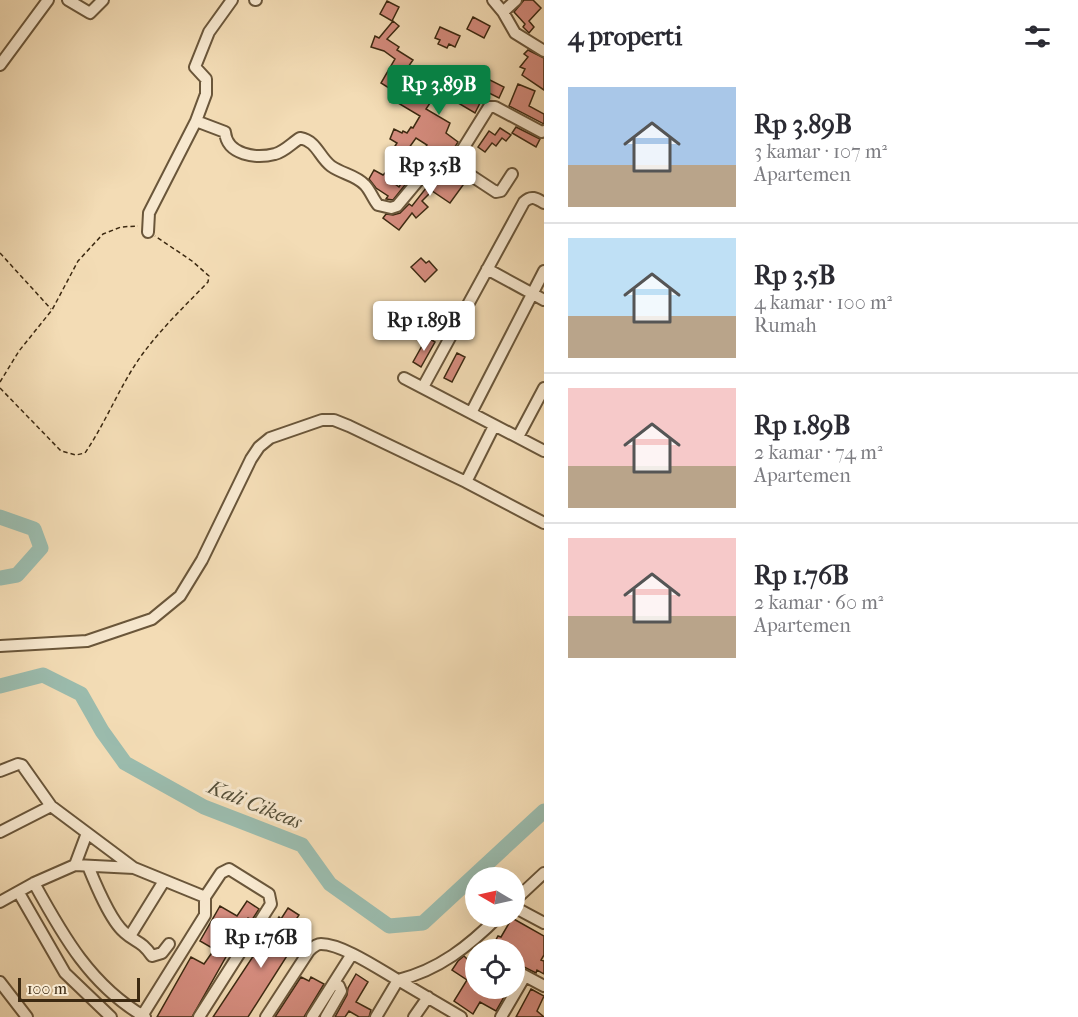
<!DOCTYPE html>
<html lang="id">
<head>
<meta charset="utf-8">
<style>
	:root { --surface:#fff; --page:#f7f7f7; --text:#2b2b33; --muted:#7c7c81; --line:#e1e1e2; --accent:#0b8043 }
	body { margin:0; font-family:"IM FELL French Canon",serif; background:var(--page); color:var(--text); height:100vh; display:flex; flex-direction:column; font-size:22px; white-space:nowrap }
	* { box-sizing:border-box; margin:0 }
	p { font-size:20px; color:var(--muted) }
	.icon { flex:none; width:33px; height:33px; fill:none; stroke:currentColor; stroke-width:2; stroke-linecap:round; stroke-linejoin:round }
	.map { position:relative; flex:1; overflow:hidden }
	.panel { display:flex; flex-direction:column; background:var(--surface); width:534px }
	.panel>* { flex:none }
	.needle { width:39px; rotate:279deg }
	.controls { position:absolute; left:465px; top:867px; display:grid; gap:12px }
	.controls a { display:grid; place-items:center; width:60px; height:60px; border-radius:50%; background:var(--surface); box-shadow:0 6px 24px #0002; font-size:30px }
	.scale { position:absolute; left:18px; bottom:15px; width:122px; box-sizing:border-box; padding-left:6px; border:3px solid #3c2911; border-top:0; font-size:16px; line-height:21px; white-space:nowrap; color:#3c2911; -webkit-text-stroke:4px #f7e8cf; paint-order:stroke }
	.price { position:absolute; translate:-50% -51px; padding:0 14px; border-radius:6px; background:#fff; color:#222; font-size:20px; line-height:39px; filter:drop-shadow(0 2px 3px #0008) }
	.price::after { content:''; position:absolute; left:50%; top:36px; width:18px; height:14px; margin-left:-9px; background:inherit; clip-path:polygon(0 0,100% 0,50% 100%) }
	.price.on { background:var(--accent); color:#fff }
	ul { padding:0; list-style:none }
	li { display:flex; align-items:center; gap:18px; height:150px; padding:0 24px }
	li+li { border-top:2px solid var(--line) }
	li span { display:grid; place-items:center; flex:none; width:168px; height:120px; border-radius:0px; color:#555 }
	li>.icon { margin-inline-start:auto }
	span .icon { width:72px; height:72px; fill:#fffc; stroke-width:1 }
	li b { font-size:26px }
	h2 { display:flex; justify-content:space-between; align-items:center; height:72px; padding:0 24px; font-size:26px }
	main { display:flex; flex:1; min-height:0 }
	.map>svg:first-child { display:block }
	.lines { fill:none; stroke-linecap:round; stroke-linejoin:round }
	.river { stroke:#9bbcae; stroke-width:15 }
	.building { fill:#d58c7e; stroke:#3c2911; stroke-width:1.5 }
	.minor-casing { stroke:#6a563a; stroke-width:14 }
	.path { stroke:#3c2911; stroke-width:1.5; stroke-dasharray:4.5 3; stroke-linecap:butt }
	.minor { stroke:#f7e8cf; stroke-width:10 }
	.labels { text-anchor:middle; stroke-width:6; stroke-linejoin:round; paint-order:stroke }
	.water-label { font-size:21px; font-style:italic; fill:#544e38; stroke:#f7e8cf }
</style>
</head>
<body>
<main>
<div class="map">
<svg width="544" height="1017" viewBox="0 0 544 1017">
	<rect width="100%" height="100%" fill="#f3dcb5"/>
	<filter id="stains"><feTurbulence type="fractalNoise" baseFrequency=".00333" numOctaves="4"/><feColorMatrix values="0 0 0 0 .2 0 0 0 0 .09 0 0 0 0 .02 0 0 0 .5 -.17"/></filter>
	<radialGradient id="worn" r=".72"><stop offset=".6" stop-color="#630" stop-opacity="0"/><stop offset="1" stop-color="#630" stop-opacity=".3"/></radialGradient>
	<g class="lines">
		<path class="river" d="M0,517L34,529L41,548L17,575L0,578
			M0,686L43,675L81,694L102,731L125,763L204,807L302,845L330,884L389,926L423,923L544,811"/>
	</g>
	<path class="building" d="M524,0H533L541,8L529,21L534,27L529,33L523,27L525,24L514,12Z
		M387,1L399,7L392,21L380,14Z
		M473,17L490,26L484,38L467,29Z
		M393,21L399,26L387,39L399,47L397,50L413,60L392,90L381,83L395,59L384,51L371,47L375,36L379,38Z
		M440,27L460,36L455,47L449,44L447,48L438,44L440,40L435,38Z
		M528,50L544,58V90L522,75L525,69L520,67L528,57L524,54Z
		M467,73L482,82L484,77L504,87L499,98L477,87L471,98L480,103L475,113L438,91L426,109L450,123L446,133L458,142L450,155L438,149L432,160L426,162L418,157L427,145L416,138L406,152L395,146L397,143L390,139L394,129L402,133L403,131L407,133L411,127L413,128L420,116L398,103L404,92L419,101L434,80L449,90L452,85L459,89Z
		M518,84L535,91L529,106L544,114V124L509,106Z
		M516,127L540,139L536,147L512,133Z
		M500,128L511,135L506,141L502,138L496,146L492,143L485,152L478,147L489,131L495,135Z
		M404,154L406,156L391,181L399,187L409,171L413,175L393,200L386,199L388,196L376,188L369,179L374,170L383,175Z
		M444,171H450L466,181L450,203L432,191L422,201L428,207L416,218L412,213L399,230L383,218L386,214L393,215L400,213L409,204L412,206L437,174Z
		M421,258L426,263L429,261L437,270L425,282L411,267Z
		M427,337L435,342L421,367L413,362Z
		M457,353L465,357L452,382L444,378Z
		M247,901L259,909L252,920L248,918L192,1017H157L191,957L204,964L211,954L214,949L200,941L220,906L237,916Z
		M288,908L299,915L289,930L299,937L248,1017H213L279,917L281,919Z
		M512,918L544,936V955L541,960L544,961V974L537,970L536,973L514,962V950H496L492,947L498,936L501,937Z
		M476,948V988H509L496,1011L480,1002L473,1014L454,1001L467,980L452,970L458,961L464,956L467,959Z
		M356,974L368,982L356,1002L371,1010L369,1017H359L349,1011L345,1017H335L347,995L348,988Z
		M301,977L309,981L311,977L324,984L304,1017H275Z
		M531,989L544,996L537,1011L544,1017H516Z"/>
	<g class="lines">
		<g class="minor-casing">
			<path id="minor" d="M68,0L90,13L103,0
				M255,0H256
				M493,0L503,12L515,33L544,51
				M503,12L516,0
				M0,65L48,0
				M196,121L225,132C227,155 256,159 275,154C284,152 292,143 300,138C317,141 319,157 331,166C342,174 356,175 365,185C370,190 373,199 378,205L391,208L397,206L427,170L442,163H452L456,160L489,107H495L542,132L544,131
				M452,163L496,192L501,191L512,174
				M148,232L149,213L196,121L206,94V79L195,67L209,32L232,0
				M487,269L544,300
				M404,378L544,451
				M423,387L524,202C531,195 536,198 544,203
				M471,413L544,271
				M518,437L544,388
				M466,482L494,426
				M0,646L87,641L152,619L180,596L202,560L251,459L259,447L270,438L322,420H334L349,426L466,482L544,523
				M0,771L18,764L22,765L51,806L134,868L205,897
				M0,832L51,806
				M75,865L87,833
				M88,866C95,883 110,920 124,932C136,943 141,940 152,956L162,953L169,944
				M34,883C63,936 91,986 145,1017
				M19,893L65,973L111,1017
				M514,901L544,873
				M0,902L34,883L75,865L134,868
				M514,907L544,923
				M130,936L164,881
				M514,970L544,986
				M0,982L27,1017
				M142,1016L205,915V897L221,873L229,869L269,894L271,904L199,1017
				M266,1017L309,951C312,948 316,944 321,944C342,944 379,969 398,980C439,970 469,946 499,916
				M312,1017L352,954
				M326,1017L341,991L339,986L334,983
				M376,1017L398,980L461,1017
				M414,1017L428,997
				M501,1017L525,976"/>
		</g>
		<path class="path" d="M0,253L51,309
			M0,382L19,351L52,310L78,261L103,234L121,227L138,226
			M0,388L61,451L76,455L85,453C102,428 114,400 130,373C150,339 181,310 208,282L209,276L192,261L155,236"/>
		<use href="#minor" class="minor"/>
	</g>
	<g class="labels">
		<g class="water-label">
			<text transform="translate(255 804) rotate(22)" y="7">Kali Cikeas</text>
		</g>
	</g>
	<rect width="100%" height="100%" filter="url(#stains)"/>
	<rect width="100%" height="100%" fill="url(#worn)"/>
</svg>
<div class="controls">
<a><svg class="needle" viewBox="-14 -14 28 28"><path d="M0-13l5 13h-10z" fill="#e53935"/><path d="M0 13l5-13h-10z" fill="#7c7c81"/></svg></a>
<a><svg class="icon" aria-label="locate" viewBox="0 0 24 24"><circle cx="12" cy="12" r="6"/><path d="M12 2v4M12 18v4M2 12h4M18 12h4"/></svg></a>
</div>
<div class="scale">100 m</div>
<b class="price on" style="left:439px;top:116px">Rp 3.89B</b>
<b class="price" style="left:430px;top:197px">Rp 3.5B</b>
<b class="price" style="left:424px;top:352px">Rp 1.89B</b>
<b class="price" style="left:261px;top:969px">Rp 1.76B</b>
</div>
<section class="panel">
<h2>4 properti<svg class="icon" aria-label="filters" viewBox="0 0 24 24"><path d="M4 7h16M4 17h16"/><circle cx="9" cy="7" r="2"/><circle cx="15" cy="17" r="2"/></svg></h2>
<ul>
<li><span style="background:linear-gradient(#a9c7e8 65%,#b9a48a 0)"><svg class="icon" aria-label="home" viewBox="0 0 24 24"><path d="M3 11l9-7 9 7M6 9v11h12V9"/></svg></span><div><b>Rp 3.89B</b><p>3 kamar · 107 m²</p><p>Apartemen</p></div></li>
<li><span style="background:linear-gradient(#bfe0f5 65%,#b9a48a 0)"><svg class="icon" aria-label="home" viewBox="0 0 24 24"><path d="M3 11l9-7 9 7M6 9v11h12V9"/></svg></span><div><b>Rp 3.5B</b><p>4 kamar · 100 m²</p><p>Rumah</p></div></li>
<li><span style="background:linear-gradient(#f6c9c9 65%,#b9a48a 0)"><svg class="icon" aria-label="home" viewBox="0 0 24 24"><path d="M3 11l9-7 9 7M6 9v11h12V9"/></svg></span><div><b>Rp 1.89B</b><p>2 kamar · 74 m²</p><p>Apartemen</p></div></li>
<li><span style="background:linear-gradient(#f6c9c9 65%,#b9a48a 0)"><svg class="icon" aria-label="home" viewBox="0 0 24 24"><path d="M3 11l9-7 9 7M6 9v11h12V9"/></svg></span><div><b>Rp 1.76B</b><p>2 kamar · 60 m²</p><p>Apartemen</p></div></li>
</ul>
</section>
</main>
</body>
</html>
